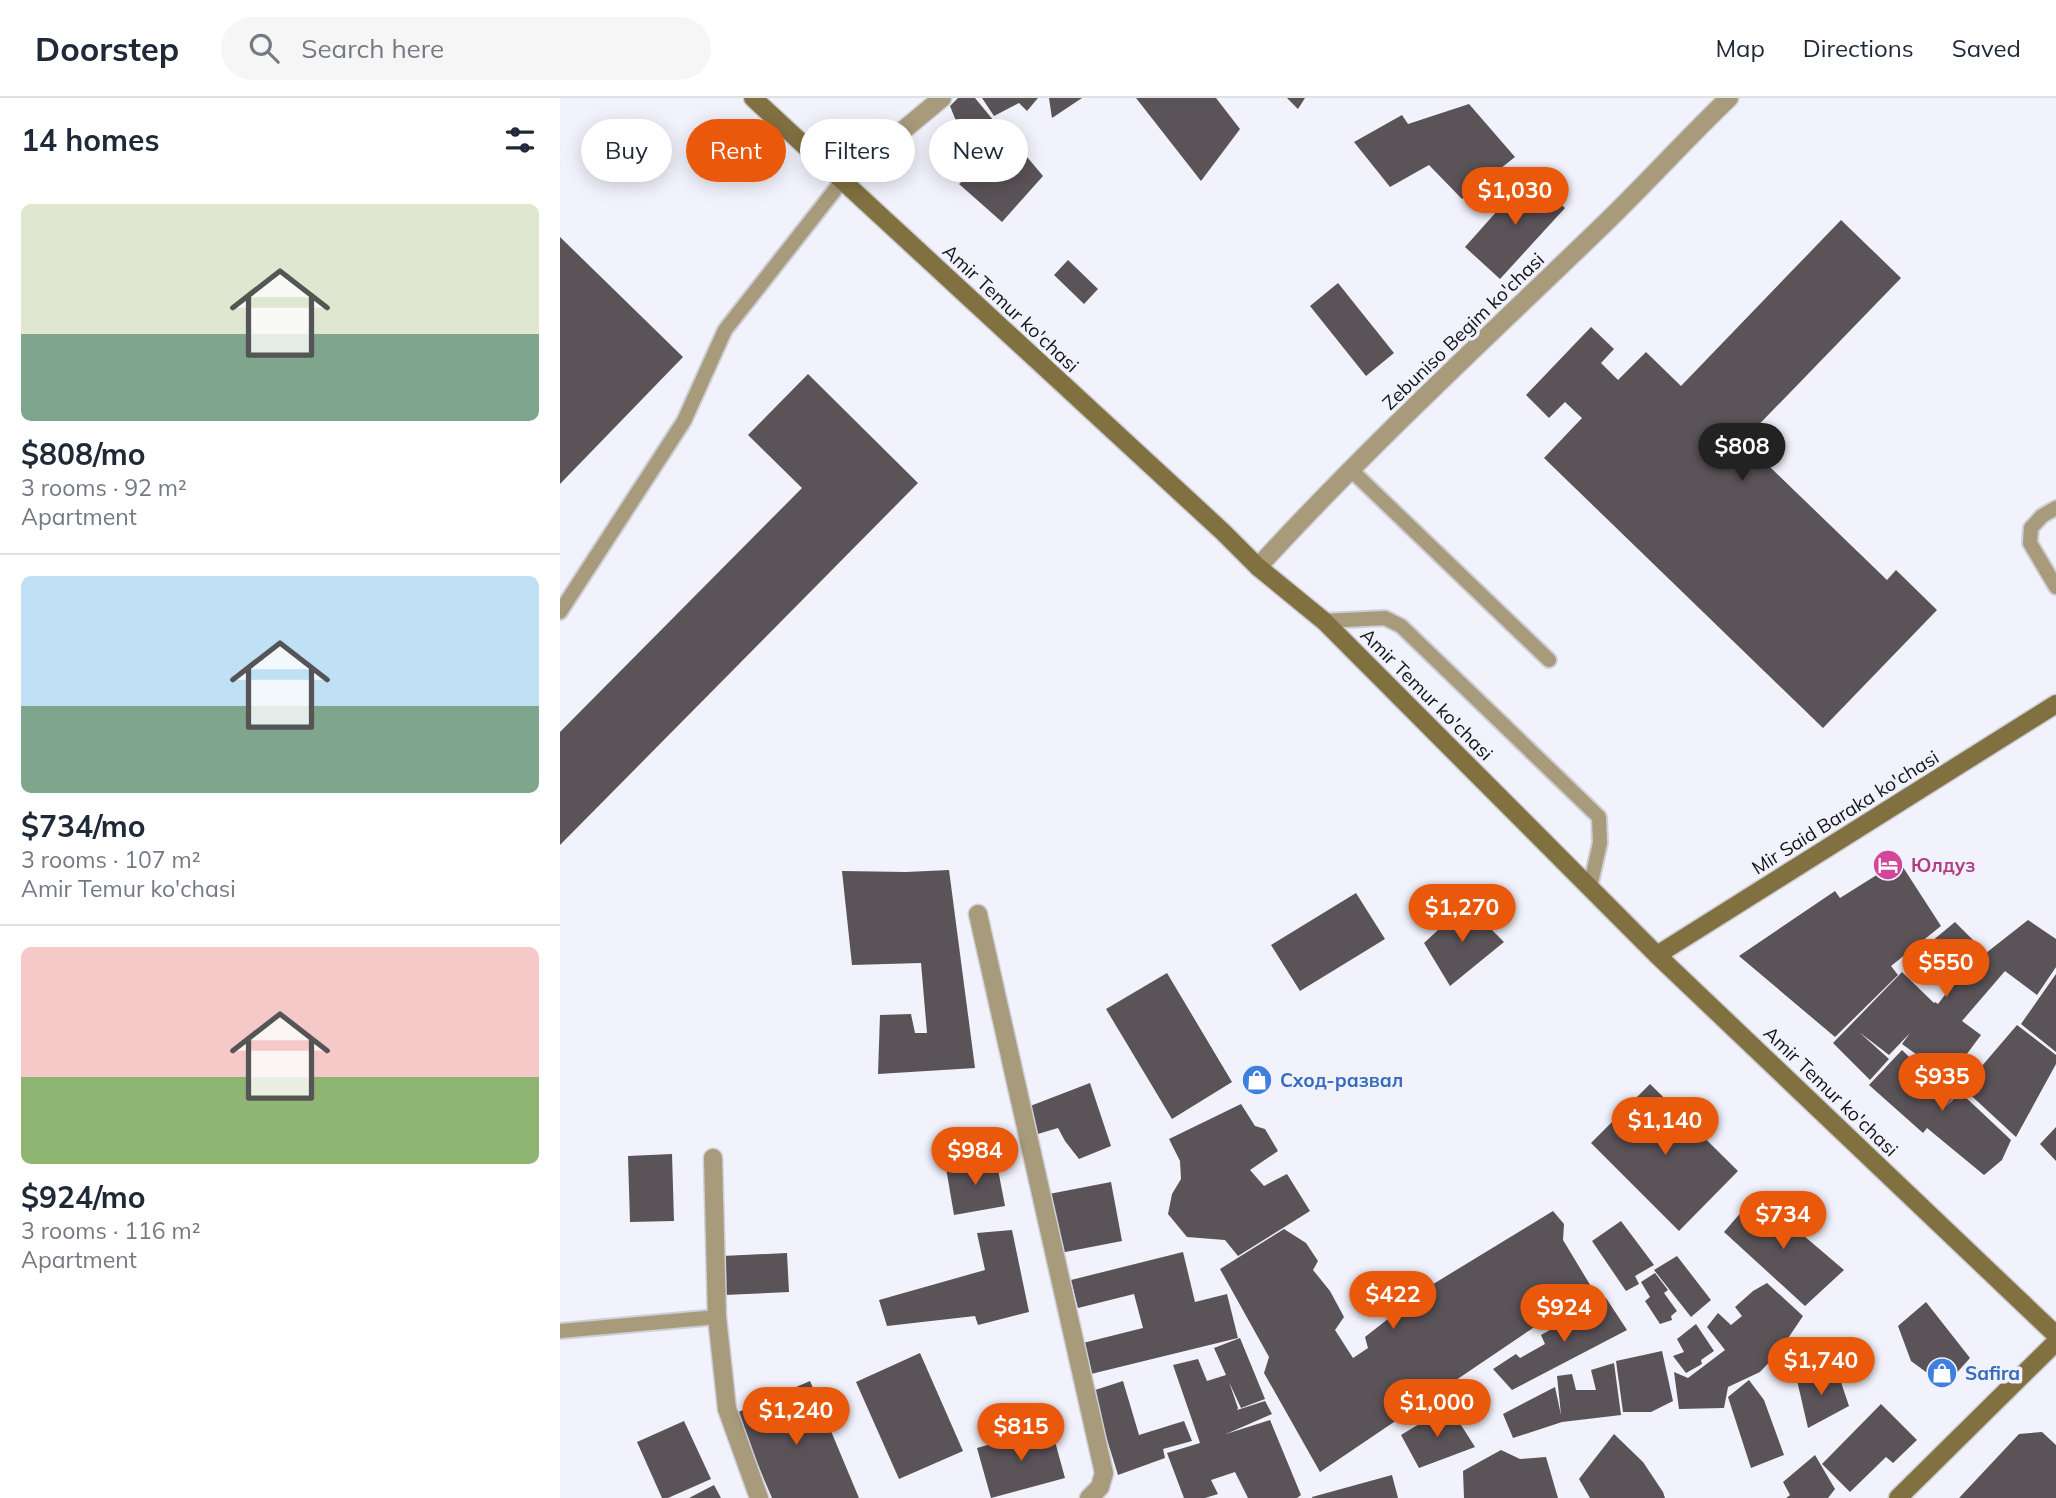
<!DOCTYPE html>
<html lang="en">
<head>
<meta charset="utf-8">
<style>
	:root { --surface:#fff; --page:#f6f6f7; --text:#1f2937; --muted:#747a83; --line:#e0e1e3; --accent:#ea580c }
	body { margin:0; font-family:Mulish,sans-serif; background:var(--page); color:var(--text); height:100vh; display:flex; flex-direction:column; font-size:26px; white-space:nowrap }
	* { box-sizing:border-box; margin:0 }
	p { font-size:23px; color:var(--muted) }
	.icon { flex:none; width:38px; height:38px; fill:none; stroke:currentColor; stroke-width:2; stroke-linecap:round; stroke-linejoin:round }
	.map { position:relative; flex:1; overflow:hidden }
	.side { display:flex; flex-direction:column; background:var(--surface); width:560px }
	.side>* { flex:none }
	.hud { position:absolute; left:21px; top:21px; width:665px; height:63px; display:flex; gap:14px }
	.price { position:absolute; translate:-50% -60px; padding:0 16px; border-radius:24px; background:var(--accent); color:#fff; font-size:23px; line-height:46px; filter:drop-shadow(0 2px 4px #0008) }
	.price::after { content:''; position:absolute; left:50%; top:42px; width:21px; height:16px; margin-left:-10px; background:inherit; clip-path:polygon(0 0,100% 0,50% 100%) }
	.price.current { background:#222; color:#fff }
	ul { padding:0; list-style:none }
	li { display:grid; align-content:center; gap:14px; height:371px; padding:0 21px }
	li+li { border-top:2px solid var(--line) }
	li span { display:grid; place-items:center; height:217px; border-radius:10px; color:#555 }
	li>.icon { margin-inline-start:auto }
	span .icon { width:126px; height:126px; fill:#fffc; stroke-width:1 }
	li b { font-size:30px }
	h2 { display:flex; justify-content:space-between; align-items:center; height:84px; padding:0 21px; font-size:30px }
	.pill { padding:0 24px; border-radius:32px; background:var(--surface); box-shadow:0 4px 18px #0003; font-size:24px; line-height:63px }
	.pill.current { background:var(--accent); color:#fff }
	header { display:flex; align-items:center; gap:42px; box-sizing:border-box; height:98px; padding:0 35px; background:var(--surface); border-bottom:2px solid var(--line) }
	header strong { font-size:33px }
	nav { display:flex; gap:38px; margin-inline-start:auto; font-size:24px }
	.search { width:490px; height:63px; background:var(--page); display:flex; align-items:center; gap:18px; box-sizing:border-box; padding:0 24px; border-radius:38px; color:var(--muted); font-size:26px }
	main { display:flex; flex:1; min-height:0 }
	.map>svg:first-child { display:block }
	.building { fill:#5a5358 }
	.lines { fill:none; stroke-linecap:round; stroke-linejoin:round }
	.lane-casing { stroke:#cdced6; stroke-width:18 }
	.street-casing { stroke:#cdced6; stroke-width:21 }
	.secondary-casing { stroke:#cdced6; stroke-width:21 }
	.lane { stroke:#a79b7b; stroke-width:14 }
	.street { stroke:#a79b7b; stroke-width:18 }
	.secondary { stroke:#827140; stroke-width:18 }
	.labels { text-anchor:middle; stroke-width:7; stroke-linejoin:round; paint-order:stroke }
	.street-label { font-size:19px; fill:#131316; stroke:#f1f2fb }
	.hotel-label { font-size:19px; font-weight:bold; fill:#b23c85; stroke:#f1f2fb; text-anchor:start }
	.shop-label { font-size:19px; font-weight:bold; fill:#366cbe; stroke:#f1f2fb; text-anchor:start }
</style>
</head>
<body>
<header>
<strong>Doorstep</strong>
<div class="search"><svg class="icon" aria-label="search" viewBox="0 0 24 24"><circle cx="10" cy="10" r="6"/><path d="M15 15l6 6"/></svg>Search here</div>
<nav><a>Map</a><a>Directions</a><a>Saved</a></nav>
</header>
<main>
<section class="side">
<h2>14 homes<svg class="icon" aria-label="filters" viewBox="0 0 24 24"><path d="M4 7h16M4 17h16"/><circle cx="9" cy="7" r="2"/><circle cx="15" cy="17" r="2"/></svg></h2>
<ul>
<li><span style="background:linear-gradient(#dfe7d0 60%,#7fa58c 0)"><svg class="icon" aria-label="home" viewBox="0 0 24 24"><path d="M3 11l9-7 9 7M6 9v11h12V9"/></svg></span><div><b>$808/mo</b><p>3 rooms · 92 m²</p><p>Apartment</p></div></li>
<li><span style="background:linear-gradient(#bfe0f5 60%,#7fa58c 0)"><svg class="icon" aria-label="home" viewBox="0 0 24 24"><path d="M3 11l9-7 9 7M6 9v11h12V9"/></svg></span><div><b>$734/mo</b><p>3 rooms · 107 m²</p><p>Amir Temur ko'chasi</p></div></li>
<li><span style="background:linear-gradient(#f6c9c9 60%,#8fb573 0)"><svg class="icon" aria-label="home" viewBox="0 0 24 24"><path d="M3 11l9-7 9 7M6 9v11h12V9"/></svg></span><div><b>$924/mo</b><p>3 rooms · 116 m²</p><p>Apartment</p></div></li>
</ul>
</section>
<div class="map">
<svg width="1496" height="1400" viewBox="0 0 1496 1400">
	<rect width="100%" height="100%" fill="#f1f2fb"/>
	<path class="building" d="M398,0H415L434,23L424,32L433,39L425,46L403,50L388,30L396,23L390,8Z
		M422,0H478L467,13L459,5L434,18Z
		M489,0H522L492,20Z
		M576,0H656L680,31L641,83Z
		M727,0H745L738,11Z
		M909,6L955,59L902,101L869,67L830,89L794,44L842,17L848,26Z
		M452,41L483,78L442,124L399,86Z
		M969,77L1005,110L940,181L905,149Z
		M1281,122L1341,180L1183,343L1327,482L1336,472L1377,512L1263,630L984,360L1022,320L1005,304L989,320L966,297L1031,229L1054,251L1041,265L1058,282L1086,254L1121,288Z
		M0,139L123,259L0,386Z
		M508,162L538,191L524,206L494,177Z
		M778,185L834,255L806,278L750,208Z
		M248,276L358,385L0,747V634L242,390L188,337Z
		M1339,763L1381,828L1331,868L1338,877L1275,939L1179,858L1275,793L1280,800Z
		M389,772L415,970L318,976L320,917L351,916L355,935H367L361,865L292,867L282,773L346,774Z
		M796,795L825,841L740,893L711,847Z
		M906,806L944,844L890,888L864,845Z
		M1468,822L1496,841V869L1477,897L1445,873L1402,923L1421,937L1389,980L1342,946L1350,935L1329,957L1299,934L1329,961L1310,982L1273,945L1342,874L1374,905L1375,904L1378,906L1390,890L1354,858L1395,824L1426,855Z
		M607,875L672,984L612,1021L546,911Z
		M1496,876V954L1461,926Z
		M1457,927L1496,957V966L1456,1039L1403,990Z
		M1342,952L1392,1001L1386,1009L1400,994L1451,1042L1442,1062L1424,1077L1367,1030L1363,1035L1309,987Z
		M530,985L551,1048L519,1061L505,1043L498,1030L471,1038L465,1010Z
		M1090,986L1178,1073L1119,1133L1031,1045Z
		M681,1006L695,1028L705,1031L718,1053L690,1072L704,1088L727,1076L750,1113L678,1158L665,1142L627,1139L608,1116L612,1096L621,1081L620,1063L609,1041Z
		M1496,1029V1063L1480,1046Z
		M112,1056L114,1123L70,1124L68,1058Z
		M436,1061L445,1108L394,1117L386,1070Z
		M551,1084L562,1143L500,1155L489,1096Z
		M1196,1097L1284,1172L1245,1208L1164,1134Z
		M993,1113L1004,1126L1003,1142L1032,1190L760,1374L704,1275L709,1259L660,1171L724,1131L746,1145L758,1163L753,1172L770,1193L784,1219L775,1232L793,1260L808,1250L805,1239L870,1188Z
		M1061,1123L1094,1167L1075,1178L1079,1186L1066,1193L1032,1143Z
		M452,1132L469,1214L418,1227L415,1218L327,1228L319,1202L425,1172L417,1135Z
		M623,1154L635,1204L667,1196L678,1240L531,1276L523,1245L583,1230L574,1196L518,1210L511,1182Z
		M227,1155L229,1194L164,1197L162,1158Z
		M1117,1158L1151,1202L1131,1219L1094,1172Z
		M1095,1175L1108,1192L1104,1195L1117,1213L1111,1218L1112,1222L1100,1226L1085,1203L1090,1199L1081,1184Z
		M1207,1185L1243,1218L1218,1255L1200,1274L1168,1289L1164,1310L1119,1311L1114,1274L1128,1280L1165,1252L1147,1229L1158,1215L1171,1227L1182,1218L1175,1209L1193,1193Z
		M1046,1200L1067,1232L952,1292L933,1271L956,1256L960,1260L985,1246L981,1237Z
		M1366,1204L1410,1260L1385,1288L1351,1263L1338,1228Z
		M1136,1226L1154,1253L1141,1262L1142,1266L1126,1275L1113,1258L1124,1254L1117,1241Z
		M680,1240L705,1301L681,1310L669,1284L678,1310L677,1312L705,1303L712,1316L666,1336L710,1322L741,1397L737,1400H688L675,1374L651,1382L658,1396L645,1400H624L607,1355L640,1345L613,1267L638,1261L647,1283L666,1277L654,1250Z
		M1102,1253L1113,1303L1091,1314H1063L1056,1263Z
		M360,1255L403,1353L339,1381L296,1284Z
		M1054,1265L1061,1317L1002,1324L953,1340L943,1316L995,1289L1001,1317L997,1278L1012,1276L1016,1292H1036L1031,1272Z
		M1278,1275L1289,1308L1248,1330L1236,1278Z
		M1189,1282L1204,1302L1224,1357L1191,1370L1168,1299Z
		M250,1283L299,1400H212L176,1315Z
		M563,1283L579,1337L624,1323L632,1343L603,1351L605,1360L558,1377L532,1293Z
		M1321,1306L1357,1342L1333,1365L1326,1359L1290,1394L1262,1366Z
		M889,1308L915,1349L859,1370L841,1337Z
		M124,1323L151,1381L108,1400H102L77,1344Z
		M491,1329L505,1380L431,1400L417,1350Z
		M1482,1334L1496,1347V1400H1399L1459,1336Z
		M1054,1336L1083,1364L1103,1394L1105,1400H1030L1019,1381Z
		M941,1352L960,1361L986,1359L998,1400H904L903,1373Z
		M1255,1357L1275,1391L1268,1400H1226L1230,1397L1223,1384Z
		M832,1377L838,1400H752V1399Z
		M154,1387L161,1400H129Z"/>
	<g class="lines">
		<g class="lane-casing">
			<path id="lane" d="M790,371L989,562
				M1496,410L1482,418L1471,430L1470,445L1496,489
				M0,514L124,323L165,232L282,83
				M764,523L825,520L841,528L1039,719L1040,745L1030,789
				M0,1233L157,1219"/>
		</g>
		<g class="street-casing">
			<path id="street" d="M282,83L382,0
				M698,469C806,351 923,243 1038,132C1083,89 1124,43 1169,0
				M418,816L544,1375L540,1389L529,1400
				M153,1060L157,1219L167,1311L199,1400"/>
		</g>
		<g class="secondary-casing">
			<path id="secondary" d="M193,0L663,434L698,469L764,523L1097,857L1496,1237
				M1097,857L1496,606
				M1338,1400L1496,1244"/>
		</g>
		<use href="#lane" class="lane"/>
		<use href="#street" class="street"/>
		<use href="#secondary" class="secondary"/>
	</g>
	<defs>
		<g id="hotel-disc" transform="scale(1.575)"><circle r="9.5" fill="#d1479c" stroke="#f1f2fb"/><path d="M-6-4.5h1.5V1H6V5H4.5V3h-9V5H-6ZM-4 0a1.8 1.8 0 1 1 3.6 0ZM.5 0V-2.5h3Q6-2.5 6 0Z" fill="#fff"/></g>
		<g id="shop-disc" transform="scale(1.575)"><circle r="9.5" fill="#3f7fe0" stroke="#f1f2fb"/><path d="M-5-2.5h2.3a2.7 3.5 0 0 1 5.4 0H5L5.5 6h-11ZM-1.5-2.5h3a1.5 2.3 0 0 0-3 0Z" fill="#fff"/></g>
	</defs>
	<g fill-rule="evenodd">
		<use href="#hotel-disc" x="1328" y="767"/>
		<use href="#shop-disc" x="697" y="982"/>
		<use href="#shop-disc" x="1382" y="1275"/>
	</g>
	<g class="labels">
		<g class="street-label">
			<text transform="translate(451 210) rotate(43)" y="7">Amir Temur ko'chasi</text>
			<text transform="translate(903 233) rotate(-44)" y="7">Zebuniso Begim ko'chasi</text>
			<text transform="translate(867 596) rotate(45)" y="7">Amir Temur ko'chasi</text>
			<text transform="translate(1285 714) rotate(-32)" y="7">Mir Said Baraka ko'chasi</text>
			<text transform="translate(1271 993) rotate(44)" y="7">Amir Temur ko'chasi</text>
		</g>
		<g class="hotel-label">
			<text x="1351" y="774">Юлдуз</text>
		</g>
		<g class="shop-label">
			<text x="720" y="989">Сход-развал</text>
			<text x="1405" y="1282">Safira</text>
		</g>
	</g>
</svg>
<b class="price" style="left:955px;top:129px">$1,030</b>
<b class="price current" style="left:1182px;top:385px">$808</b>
<b class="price" style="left:902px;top:846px">$1,270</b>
<b class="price" style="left:1386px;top:901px">$550</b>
<b class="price" style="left:1382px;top:1015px">$935</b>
<b class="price" style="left:1105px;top:1059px">$1,140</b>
<b class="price" style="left:415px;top:1089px">$984</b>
<b class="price" style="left:1223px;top:1153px">$734</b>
<b class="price" style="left:833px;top:1233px">$422</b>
<b class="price" style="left:1004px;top:1246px">$924</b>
<b class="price" style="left:1261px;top:1299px">$1,740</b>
<b class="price" style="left:877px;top:1341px">$1,000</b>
<b class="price" style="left:236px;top:1349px">$1,240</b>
<b class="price" style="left:461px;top:1365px">$815</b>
<div class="hud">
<a class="pill">Buy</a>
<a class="pill current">Rent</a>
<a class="pill">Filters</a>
<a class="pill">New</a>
</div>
</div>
</main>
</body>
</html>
